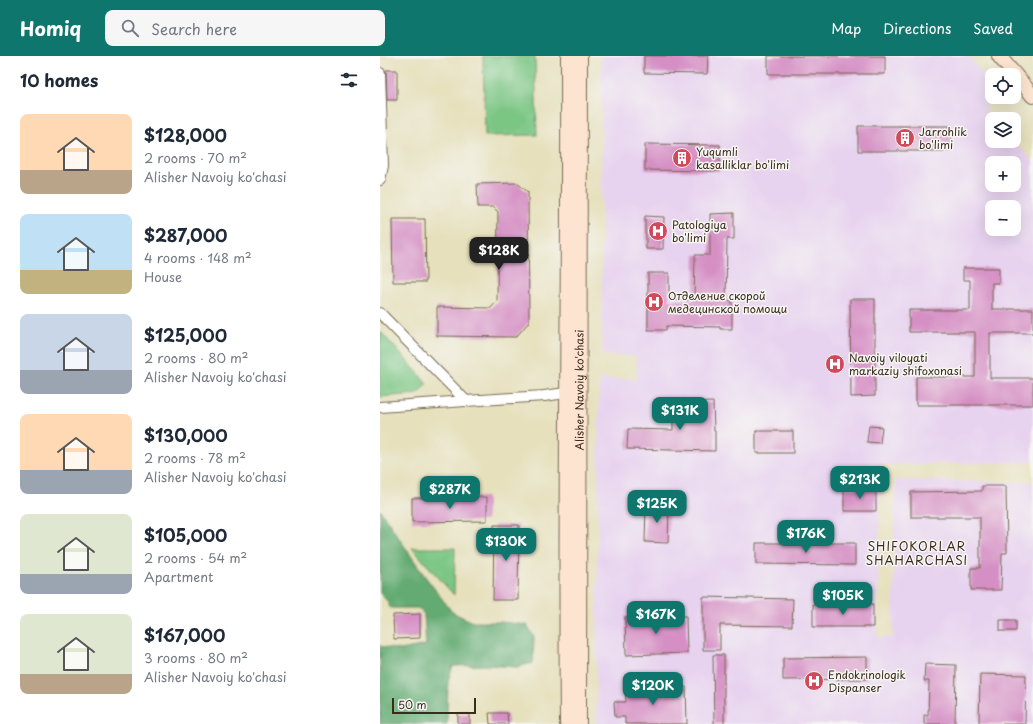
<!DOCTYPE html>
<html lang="en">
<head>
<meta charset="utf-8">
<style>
	:root { --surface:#fff; --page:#f6f6f7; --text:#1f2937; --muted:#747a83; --accent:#0f766e }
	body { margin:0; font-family:"Playpen Sans",sans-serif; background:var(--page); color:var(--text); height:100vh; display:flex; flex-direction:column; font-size:15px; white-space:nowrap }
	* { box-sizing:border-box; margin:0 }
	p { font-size:13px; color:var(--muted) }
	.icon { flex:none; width:22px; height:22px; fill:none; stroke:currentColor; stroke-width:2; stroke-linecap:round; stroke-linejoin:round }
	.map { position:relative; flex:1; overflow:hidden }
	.panel { display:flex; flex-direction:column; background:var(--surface); width:380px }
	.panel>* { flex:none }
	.fabs { position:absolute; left:605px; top:12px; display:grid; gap:8px }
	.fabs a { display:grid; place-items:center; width:36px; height:36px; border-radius:8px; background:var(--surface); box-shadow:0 4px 16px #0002; font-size:20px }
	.scale { position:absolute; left:12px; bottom:10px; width:84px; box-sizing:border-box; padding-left:4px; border:2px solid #3b2a1e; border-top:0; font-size:11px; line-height:14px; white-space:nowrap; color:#3b2a1e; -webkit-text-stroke:3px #f6f6f2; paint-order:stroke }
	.price { position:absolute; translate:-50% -34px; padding:0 9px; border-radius:8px; background:var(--accent); color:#fff; font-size:13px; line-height:26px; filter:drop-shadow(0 1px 2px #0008) }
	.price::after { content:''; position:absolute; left:50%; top:24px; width:12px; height:9px; margin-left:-6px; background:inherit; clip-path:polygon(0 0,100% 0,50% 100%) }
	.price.on { background:#222; color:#fff }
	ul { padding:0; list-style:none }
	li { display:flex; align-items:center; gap:12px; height:100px; padding:0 20px }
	li span { display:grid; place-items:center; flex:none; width:112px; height:80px; border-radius:8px; color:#555 }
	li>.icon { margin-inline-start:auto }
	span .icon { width:48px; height:48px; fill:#fffc; stroke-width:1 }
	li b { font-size:17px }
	h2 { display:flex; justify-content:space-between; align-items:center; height:48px; padding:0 20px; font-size:17px }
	header { display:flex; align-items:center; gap:24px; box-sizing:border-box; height:56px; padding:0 20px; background:var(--accent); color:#fff }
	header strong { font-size:19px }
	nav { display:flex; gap:22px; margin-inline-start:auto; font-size:14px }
	.search { width:280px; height:36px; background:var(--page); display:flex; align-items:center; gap:10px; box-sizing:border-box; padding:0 14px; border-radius:8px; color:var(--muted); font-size:15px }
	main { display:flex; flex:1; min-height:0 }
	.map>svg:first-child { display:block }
	.built { fill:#e7d2ef; fill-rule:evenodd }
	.green { fill:#7bc684; stroke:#5b7851 }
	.forest { fill:#64ab72; stroke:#506a48 }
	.building { fill:#d58fc4 }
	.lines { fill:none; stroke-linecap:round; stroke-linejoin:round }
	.street-casing { stroke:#776a55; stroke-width:12 }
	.secondary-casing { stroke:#776a55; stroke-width:16 }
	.street { stroke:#fff; stroke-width:10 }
	.secondary { stroke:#fde4d0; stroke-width:14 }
	.labels { text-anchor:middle; stroke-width:3; stroke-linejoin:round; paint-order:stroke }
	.poi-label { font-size:11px; fill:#3b2a1e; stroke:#f6f6f2; text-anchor:start }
	.street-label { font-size:11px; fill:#3b2a1e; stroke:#f6f6f2 }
	.neighbourhood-label { font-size:12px; letter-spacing:1px; fill:#3b2a1e; stroke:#f6f6f2 }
</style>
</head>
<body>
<header>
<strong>Homiq</strong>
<div class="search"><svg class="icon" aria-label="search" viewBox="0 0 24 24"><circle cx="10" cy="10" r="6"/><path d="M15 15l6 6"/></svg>Search here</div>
<nav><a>Map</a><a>Directions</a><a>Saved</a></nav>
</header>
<main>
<section class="panel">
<h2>10 homes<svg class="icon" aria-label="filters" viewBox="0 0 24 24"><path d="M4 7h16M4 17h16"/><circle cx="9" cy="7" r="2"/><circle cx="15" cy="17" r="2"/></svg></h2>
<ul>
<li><span style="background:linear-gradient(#ffd9b3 70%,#b9a48a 0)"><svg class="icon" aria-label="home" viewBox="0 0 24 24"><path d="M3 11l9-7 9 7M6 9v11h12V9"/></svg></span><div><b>$128,000</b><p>2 rooms · 70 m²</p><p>Alisher Navoiy ko'chasi</p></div></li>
<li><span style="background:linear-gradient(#bfe0f5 70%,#c2b280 0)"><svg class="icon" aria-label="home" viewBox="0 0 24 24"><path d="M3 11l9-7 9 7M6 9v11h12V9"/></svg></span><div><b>$287,000</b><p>4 rooms · 148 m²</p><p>House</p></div></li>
<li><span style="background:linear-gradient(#c9d6e8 70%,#9aa5b1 0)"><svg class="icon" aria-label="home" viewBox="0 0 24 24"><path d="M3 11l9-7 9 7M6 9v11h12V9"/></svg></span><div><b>$125,000</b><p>2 rooms · 80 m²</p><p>Alisher Navoiy ko'chasi</p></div></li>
<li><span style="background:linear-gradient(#ffd9b3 70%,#9aa5b1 0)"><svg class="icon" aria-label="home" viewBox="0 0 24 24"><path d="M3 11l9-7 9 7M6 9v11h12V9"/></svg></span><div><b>$130,000</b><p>2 rooms · 78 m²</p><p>Alisher Navoiy ko'chasi</p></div></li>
<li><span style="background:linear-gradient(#dfe7d0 75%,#9aa5b1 0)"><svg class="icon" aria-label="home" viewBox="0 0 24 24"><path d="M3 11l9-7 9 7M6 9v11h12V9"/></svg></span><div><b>$105,000</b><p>2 rooms · 54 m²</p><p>Apartment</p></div></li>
<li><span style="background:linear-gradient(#dfe7d0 75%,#b9a48a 0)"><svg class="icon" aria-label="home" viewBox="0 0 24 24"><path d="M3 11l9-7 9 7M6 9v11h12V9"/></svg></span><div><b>$167,000</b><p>3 rooms · 80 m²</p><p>Alisher Navoiy ko'chasi</p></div></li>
</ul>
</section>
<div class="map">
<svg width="653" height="668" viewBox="0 0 653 668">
	<rect width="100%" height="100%" fill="#f6f6f2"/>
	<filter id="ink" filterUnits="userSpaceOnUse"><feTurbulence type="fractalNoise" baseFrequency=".025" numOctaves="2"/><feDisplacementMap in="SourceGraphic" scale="8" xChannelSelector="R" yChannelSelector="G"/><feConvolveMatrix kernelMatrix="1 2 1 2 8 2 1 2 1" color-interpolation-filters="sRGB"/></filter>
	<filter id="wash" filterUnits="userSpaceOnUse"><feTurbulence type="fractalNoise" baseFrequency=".012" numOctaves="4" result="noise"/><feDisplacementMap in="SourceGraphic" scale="16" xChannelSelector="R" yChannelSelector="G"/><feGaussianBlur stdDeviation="0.9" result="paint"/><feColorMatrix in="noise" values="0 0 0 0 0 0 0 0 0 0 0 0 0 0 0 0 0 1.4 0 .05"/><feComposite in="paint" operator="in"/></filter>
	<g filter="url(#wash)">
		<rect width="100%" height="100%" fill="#e6e0bc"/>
		<path class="built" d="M221,0H588L612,29V41H617L607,46L606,59L612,64V85H634L653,105V406L501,409L497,581H513L515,424L653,426V668H216L219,323H257L256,300L222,299ZM612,107H634V129H612ZM612,151H634V173H612Z"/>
		<path class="green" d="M103,0H155L157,79L105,80Z
			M0,275L47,327L38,338L0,341Z
			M32,492H75L74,539Z"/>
		<path class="forest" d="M0,454L44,519L72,556L93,566H121L147,569L154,581L153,607L137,611L107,609L73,610L68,625L67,668H0V590L20,594L46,589L44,558L38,552H10L8,546L0,537Z"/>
		<g id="blocks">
			<path class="building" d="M264,0H328L327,18L264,17Z
				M388,0H505V18H388Z
				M6,14H17V44H7Z
				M478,70H571V95H478Z
				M265,88L340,89V115L265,114Z
				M137,127L148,136L149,266L136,281L57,280V251L111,252L117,245L118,156L113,151H98L97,128Z
				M354,157V183H347L346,244L352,245V273H340V271L286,270V274H268V217H289V244H314L315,199H330V158Z
				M265,160L284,161L283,193H266V178H265Z
				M12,163H45L46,226H13Z
				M583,212H619V227H612V253H653V277H610V322H653V349H536V321H595V276H529V254H590V224H583Z
				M470,243H495V340L471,341Z
				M333,346L334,375H335V395L247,393L248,373L293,374V347Z
				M489,370L502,371L500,387L487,386Z
				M376,375H413V397H376Z
				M602,430H626L627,497H622L621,534H591V512H600V461H531V436L602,435Z
				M464,433H496V455H464Z
				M107,441V465L32,466V442Z
				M266,450H289L288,487L265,486Z
				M114,469H139L138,544H113Z
				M376,487H475V509L376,508Z
				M323,541L413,543L412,570L340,569V594H323Z
				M433,548H493V571H433Z
				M40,558V582L14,583L13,559Z
				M306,560L307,597L246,599L245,561Z
				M620,564H636V575H620Z
				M333,599H344V668H334Z
				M487,601V623L403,624V602Z
				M545,608L576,609L575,668H544V659H548L549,625H544Z
				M600,618L646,619L645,668H599Z
				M260,627V632L306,631L307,668H245V661H235L234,646H246L245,628Z
				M109,657H127L128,668H110Z
				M78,658H90V668H78Z"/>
		</g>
	</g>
	<g filter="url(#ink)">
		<use href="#blocks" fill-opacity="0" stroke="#776a55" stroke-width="1"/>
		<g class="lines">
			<g class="street-casing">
				<path id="street" d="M0,17L3,110L0,124
					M0,257L86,345L164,340L193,336
					M0,351L86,345"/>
			</g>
			<g class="secondary-casing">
				<g id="secondary">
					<path d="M619,0L653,40"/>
					<path d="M187,668C185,445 189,223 188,0"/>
					<path id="s1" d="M199,668L200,0"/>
				</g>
			</g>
			<use href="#street" class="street"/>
			<use href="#secondary" class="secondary"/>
		</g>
	</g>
	<defs>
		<g id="building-disc" transform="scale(1)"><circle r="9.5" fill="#d1495b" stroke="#f6f6f2"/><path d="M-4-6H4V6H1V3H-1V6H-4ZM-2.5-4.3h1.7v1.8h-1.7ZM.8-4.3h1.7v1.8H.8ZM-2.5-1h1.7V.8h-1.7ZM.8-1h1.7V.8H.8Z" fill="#fff"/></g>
		<g id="hospital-disc" transform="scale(1)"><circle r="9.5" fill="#d1495b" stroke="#f6f6f2"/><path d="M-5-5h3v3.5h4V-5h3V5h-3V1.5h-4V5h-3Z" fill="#fff"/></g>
	</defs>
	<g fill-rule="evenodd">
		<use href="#building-disc" x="525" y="82"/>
		<use href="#building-disc" x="302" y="102"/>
		<use href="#hospital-disc" x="278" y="175"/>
		<use href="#hospital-disc" x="274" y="246"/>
		<use href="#hospital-disc" x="455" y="308"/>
		<use href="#hospital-disc" x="434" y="625"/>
	</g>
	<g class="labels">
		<g class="poi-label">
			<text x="539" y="80">Jarrohlik<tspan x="539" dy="13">bo'limi</tspan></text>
			<text x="316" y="100">Yuqumli<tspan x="316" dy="13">kasalliklar bo'limi</tspan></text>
			<text x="292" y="173">Patologiya<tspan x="292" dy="13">bo'limi</tspan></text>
			<text x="288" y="244">Отделение скорой<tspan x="288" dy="13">медецинской помощи</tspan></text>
			<text x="469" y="306">Navoiy viloyati<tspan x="469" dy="13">markaziy shifoxonasi</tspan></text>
			<text x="448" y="623">Endokrinologik<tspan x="448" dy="13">Dispanser</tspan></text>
		</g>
		<g class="street-label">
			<text dy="4" stroke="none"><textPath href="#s1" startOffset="334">Alisher Navoiy ko'chasi</textPath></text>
		</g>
		<g class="neighbourhood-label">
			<text x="537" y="495">SHIFOKORLAR<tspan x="537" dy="14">SHAHARCHASI</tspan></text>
		</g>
	</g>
</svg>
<div class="fabs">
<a><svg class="icon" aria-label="locate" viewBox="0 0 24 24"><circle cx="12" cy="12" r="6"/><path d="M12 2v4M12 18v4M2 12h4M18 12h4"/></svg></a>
<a><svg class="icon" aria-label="layers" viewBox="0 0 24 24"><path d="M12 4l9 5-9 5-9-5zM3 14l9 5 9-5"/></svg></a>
<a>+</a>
<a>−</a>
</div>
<div class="scale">50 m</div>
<b class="price on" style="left:119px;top:215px">$128K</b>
<b class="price" style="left:300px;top:375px">$131K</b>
<b class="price" style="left:480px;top:444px">$213K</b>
<b class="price" style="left:70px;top:454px">$287K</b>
<b class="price" style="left:277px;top:468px">$125K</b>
<b class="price" style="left:426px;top:498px">$176K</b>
<b class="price" style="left:126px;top:506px">$130K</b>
<b class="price" style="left:463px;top:560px">$105K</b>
<b class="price" style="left:276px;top:579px">$167K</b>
<b class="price" style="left:273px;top:650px">$120K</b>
</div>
</main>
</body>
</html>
